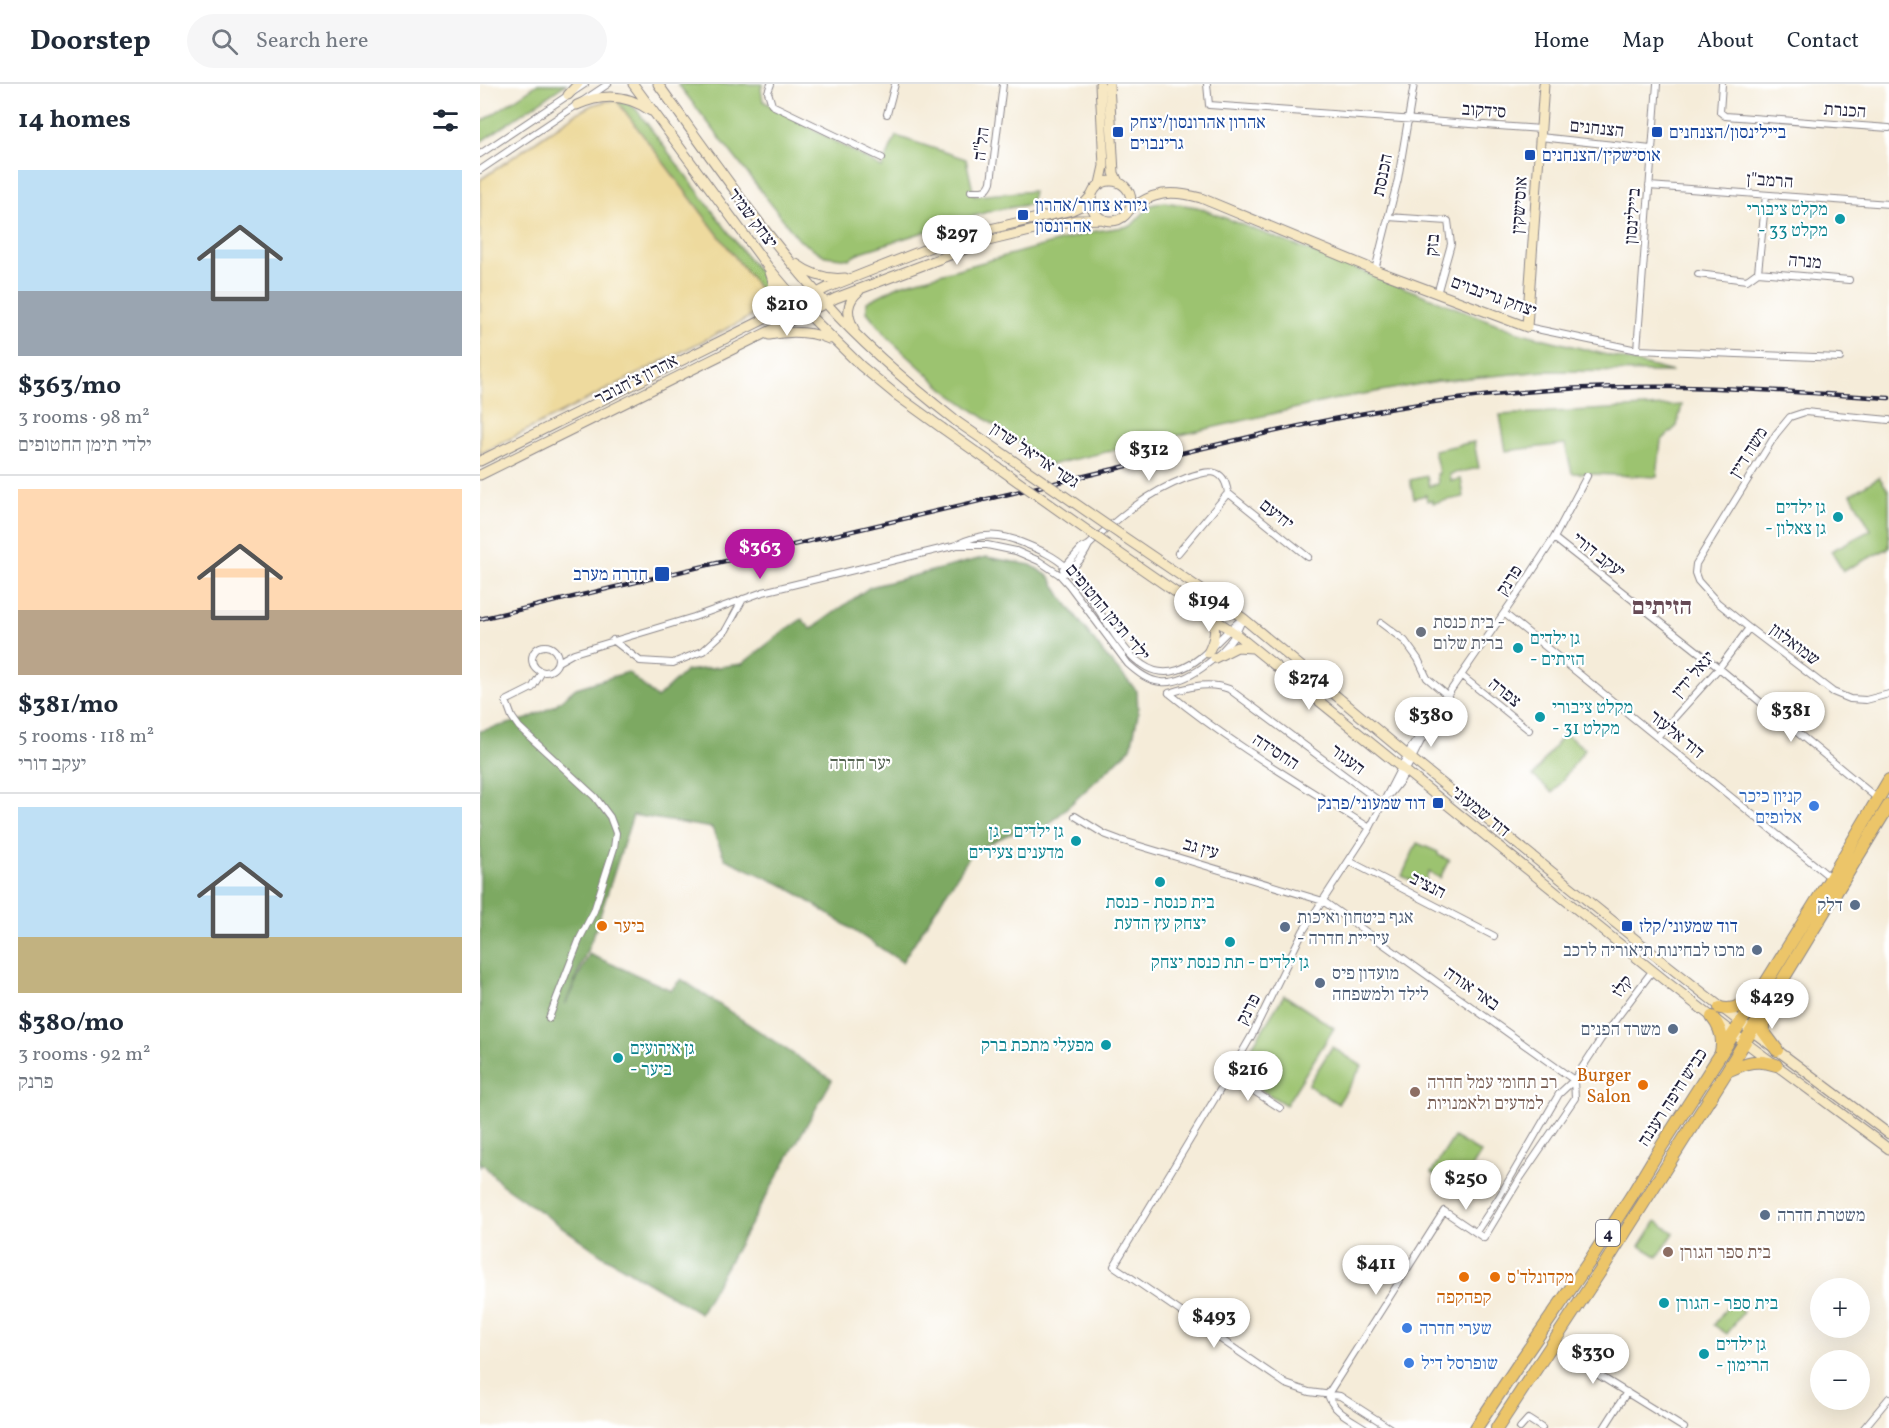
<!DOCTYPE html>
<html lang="en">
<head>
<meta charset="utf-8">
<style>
	:root { --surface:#fff; --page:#f6f6f7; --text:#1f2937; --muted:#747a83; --line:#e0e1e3; --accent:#b5179e }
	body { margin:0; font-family:Vollkorn,"Frank Ruhl Libre",serif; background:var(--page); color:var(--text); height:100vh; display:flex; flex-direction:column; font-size:22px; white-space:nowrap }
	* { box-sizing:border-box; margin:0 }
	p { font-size:20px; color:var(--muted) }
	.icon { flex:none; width:33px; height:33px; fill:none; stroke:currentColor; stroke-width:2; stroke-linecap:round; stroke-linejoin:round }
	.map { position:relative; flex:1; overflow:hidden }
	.sheet { display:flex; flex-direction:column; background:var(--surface); width:480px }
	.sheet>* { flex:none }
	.tools { position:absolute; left:1330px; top:1194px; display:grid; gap:12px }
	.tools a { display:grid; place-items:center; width:60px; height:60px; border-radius:50%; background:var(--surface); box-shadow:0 6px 24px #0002; font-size:30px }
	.price { position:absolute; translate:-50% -51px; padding:0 14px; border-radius:21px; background:#fff; color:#222; font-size:20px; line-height:39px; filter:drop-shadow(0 2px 3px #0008) }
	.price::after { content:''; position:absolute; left:50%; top:36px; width:18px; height:14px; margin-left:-9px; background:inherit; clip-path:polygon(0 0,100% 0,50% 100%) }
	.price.current { background:var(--accent); color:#fff }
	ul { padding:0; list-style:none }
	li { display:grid; align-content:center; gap:12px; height:318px; padding:0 18px }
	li+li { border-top:2px solid var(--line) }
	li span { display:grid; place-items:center; height:186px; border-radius:0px; color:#555 }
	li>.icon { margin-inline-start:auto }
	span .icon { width:108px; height:108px; fill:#fffc; stroke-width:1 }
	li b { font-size:26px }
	h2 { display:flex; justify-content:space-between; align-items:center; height:72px; padding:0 18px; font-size:26px }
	header { display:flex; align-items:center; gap:36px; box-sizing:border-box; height:84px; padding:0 30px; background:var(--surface); border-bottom:2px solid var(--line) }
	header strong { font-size:28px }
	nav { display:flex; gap:33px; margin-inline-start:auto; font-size:21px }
	.search { width:420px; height:54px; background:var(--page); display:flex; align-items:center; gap:15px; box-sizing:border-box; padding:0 21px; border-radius:33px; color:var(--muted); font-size:22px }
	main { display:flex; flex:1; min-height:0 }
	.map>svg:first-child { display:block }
	.green { fill:#9cc36f; stroke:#5f7255; stroke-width:1.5 }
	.forest { fill:#7da962; stroke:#50664e; stroke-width:1.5 }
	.sand { fill:#eeda9e; stroke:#887e6c; stroke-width:1.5 }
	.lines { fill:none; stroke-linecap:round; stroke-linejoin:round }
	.street-casing { stroke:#8c878a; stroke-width:8 }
	.secondary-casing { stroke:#8c878a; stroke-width:11 }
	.highway-casing { stroke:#8c878a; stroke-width:14 }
	.street { stroke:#fff; stroke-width:6 }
	.secondary { stroke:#f7e8c3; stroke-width:9 }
	.highway { stroke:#ecc569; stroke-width:12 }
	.rail-casing { stroke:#22223b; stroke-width:4.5 }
	.rail { stroke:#fff; stroke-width:2; stroke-dasharray:7; stroke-linecap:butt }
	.secondary-bridge-casing { stroke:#8c878a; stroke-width:11; stroke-linecap:butt }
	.secondary-bridge { stroke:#f7e8c3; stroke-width:9 }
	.transit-dot { fill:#1a4fb4; stroke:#fff; stroke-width:2 }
	.culture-dot { fill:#0f9aa8; stroke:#fff; stroke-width:2 }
	.worship-dot { fill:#6b7280; stroke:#fff; stroke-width:2 }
	.shop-dot { fill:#3f7fe0; stroke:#fff; stroke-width:2 }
	.service-dot { fill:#5c6f8a; stroke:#fff; stroke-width:2 }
	.food-dot { fill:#e8710a; stroke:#fff; stroke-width:2 }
	.education-dot { fill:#8d6e63; stroke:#fff; stroke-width:2 }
	.labels { text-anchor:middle; stroke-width:4.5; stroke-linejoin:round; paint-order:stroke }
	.shield { fill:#fff; stroke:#646476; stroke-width:1.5 }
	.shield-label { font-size:16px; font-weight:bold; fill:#22223b }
	.street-label { font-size:18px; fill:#22223b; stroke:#fff }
	.transit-label { font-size:18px; fill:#164399; stroke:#fff; text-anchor:start }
	.culture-label { font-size:18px; fill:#0d838f; stroke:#fff; text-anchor:start }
	.worship-label { font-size:18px; fill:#5b616d; stroke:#fff; text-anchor:start }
	.park-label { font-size:18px; fill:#536250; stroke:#fff }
	.shop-label { font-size:18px; fill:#366cbe; stroke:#fff; text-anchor:start }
	.service-label { font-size:18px; fill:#4e5e75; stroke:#fff; text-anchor:end }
	.food-label { font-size:18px; fill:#c56008; stroke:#fff; text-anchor:start }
	.education-label { font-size:18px; fill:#785e54; stroke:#fff; text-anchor:start }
	.district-label { font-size:24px; font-weight:bold; fill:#664a55; stroke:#fff }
</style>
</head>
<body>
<header>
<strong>Doorstep</strong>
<div class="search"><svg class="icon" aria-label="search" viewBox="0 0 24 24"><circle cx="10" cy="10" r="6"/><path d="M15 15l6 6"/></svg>Search here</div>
<nav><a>Home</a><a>Map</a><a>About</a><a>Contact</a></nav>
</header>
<main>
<section class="sheet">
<h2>14 homes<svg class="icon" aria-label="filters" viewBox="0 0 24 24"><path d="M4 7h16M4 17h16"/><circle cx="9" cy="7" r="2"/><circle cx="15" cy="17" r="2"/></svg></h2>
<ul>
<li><span style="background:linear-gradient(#bfe0f5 65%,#9aa5b1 0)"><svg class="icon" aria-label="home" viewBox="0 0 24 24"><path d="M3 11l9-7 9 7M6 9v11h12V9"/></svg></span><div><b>$363/mo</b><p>3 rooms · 98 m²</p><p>ילדי תימן החטופים</p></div></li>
<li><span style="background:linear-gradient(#ffd9b3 65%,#b9a48a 0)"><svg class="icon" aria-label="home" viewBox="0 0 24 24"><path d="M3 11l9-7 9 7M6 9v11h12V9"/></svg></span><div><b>$381/mo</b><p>5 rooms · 118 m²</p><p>יעקב דורי</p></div></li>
<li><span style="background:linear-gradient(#bfe0f5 70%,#c2b280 0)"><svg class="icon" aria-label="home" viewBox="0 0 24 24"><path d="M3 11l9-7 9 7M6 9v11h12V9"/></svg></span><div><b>$380/mo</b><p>3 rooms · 92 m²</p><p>פרנק</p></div></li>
</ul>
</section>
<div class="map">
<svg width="1409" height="1344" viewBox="0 0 1409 1344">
	<rect width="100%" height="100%" fill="#fff"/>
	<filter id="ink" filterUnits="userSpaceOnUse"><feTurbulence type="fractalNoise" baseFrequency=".0167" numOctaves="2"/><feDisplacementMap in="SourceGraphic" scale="12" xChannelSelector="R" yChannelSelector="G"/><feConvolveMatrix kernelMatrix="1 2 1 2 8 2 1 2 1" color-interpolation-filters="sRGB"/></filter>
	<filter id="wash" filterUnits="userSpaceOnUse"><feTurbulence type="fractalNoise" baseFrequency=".008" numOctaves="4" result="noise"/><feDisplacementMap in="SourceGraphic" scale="24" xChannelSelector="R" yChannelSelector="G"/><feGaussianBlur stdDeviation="1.35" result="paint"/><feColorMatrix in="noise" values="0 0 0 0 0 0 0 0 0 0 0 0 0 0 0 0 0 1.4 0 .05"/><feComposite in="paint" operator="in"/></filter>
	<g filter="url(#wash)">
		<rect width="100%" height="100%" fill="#f5ecd9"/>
		<path class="green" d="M58,0H86L0,58V39Z
			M198,0H283L281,4L283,17L402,84L416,52L486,75L494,112L553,107L551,120L510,127L381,168L369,175L345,172L319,156Z
			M137,17L147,19L156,25L286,198L290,208L289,218Z
			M684,118L717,123L1038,248L1193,288L1065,287L958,297L861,314L570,381L465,306L408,254L387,228V218L420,201L616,147L651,142L671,121Z
			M1202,321L1197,342L1181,357L1177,393L1092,389L1085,360L1026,367L1020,331Z
			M994,358L999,384L970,390L971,397L981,395L984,413L953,419L952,416L947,417L946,411L934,414L930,396L947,392L949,402L958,400L957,390L959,389L954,366Z
			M1399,393L1409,407V464L1363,487L1351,467L1391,446L1371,410Z
			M1084,649L1105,665L1073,709L1053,692Z
			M937,759L958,768V771L969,776L960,794L949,788L943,802L922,792Z
			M804,911L854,944L806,1021L755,990Z
			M852,963L882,982L858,1020L828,1001Z
			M974,1053L1001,1069L978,1106L951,1089Z
			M1176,1137L1194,1149L1178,1173L1160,1162Z
			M1250,1218L1263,1228L1247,1250L1234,1241Z"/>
		<path class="forest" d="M506,473L551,481L570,493L581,512L624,570L657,607L658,630L651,664L563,746L540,745L493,767L422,878L307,803L245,775L232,744L153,731L115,847L85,921L109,870L191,906L201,895L352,996L220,1229L122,1171L21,1100L2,1079L0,1083V647L47,635L74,622L96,604L148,588L177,614L206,587L262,580L304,547L322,535L331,545L390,503Z"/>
		<path class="sand" d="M127,17H137L289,218L276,230L0,370V96L97,29L112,21Z"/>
	</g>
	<g filter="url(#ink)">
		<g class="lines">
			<g class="street-casing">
				<path id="street" d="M291,0L288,8L292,21L402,74
					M727,0L729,21L1061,45
					M1242,0L1240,28L1245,32L1409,44
					M407,30L415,0
					M1060,53L1171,65
					M0,70L105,0
					M0,86L128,0
					M1169,102L1409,120
					M491,107C501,107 507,109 511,98L523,0
					M908,133L968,137L971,160L957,210
					M895,186L918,95L934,0
					M1278,188L1286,111
					M1218,190L1267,196L1278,188L1369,196
					M1047,243L1157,266L1360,274
					M1157,266L1177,0
					M1409,336L1325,328L1310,333L1296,350L1233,452L1216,480L1215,489L1218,497L1237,518L1269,544L1353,608L1370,615L1386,616L1409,610
					M1074,454L1239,584L1398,715
					M478,460C500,449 520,449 543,459C558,465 575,472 587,484C605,504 620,529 635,551C643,562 651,574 663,581C673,588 686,590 698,586C725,577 739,552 761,536
					M698,469L748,409
					M583,485L601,465L609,461C639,433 667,409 706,394C726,387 744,381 748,409L828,473
					M580,491C593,486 603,474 609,461
					M1025,530L1351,794
					M901,539L925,557L938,575L947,594L968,612
					M133,556L160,577L193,579L223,567L246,546L263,515
					M52 575a13 13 0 1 1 26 0a13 13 0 1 1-26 0Z
					M78,578L94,569L214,533L283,508L477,461H507L536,467L559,477L580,491L589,501L648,580C657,588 668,597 681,598C707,601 741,572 755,551C758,546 760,540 763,534
					M62,588L52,604L26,617L32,633L39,643L115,713L130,733L136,749L134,764L114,827L100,854L69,934
					M982,592L1049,646
					M689,609C710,603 728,597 749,605L903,720
					M689,609C751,660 822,701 890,744
					M1177,653L1239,584L1269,544
					M910,710L921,696L944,651
					M595,732L624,750L640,756L843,817L1094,996
					M869,777L1014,852
					M749,991L800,1024
					M996,1148L1018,1115L1079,1010L1094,996L1121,955L1173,886
					M1091,1274L1204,1344
					M848,1310L964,1127L1004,1154L1041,1093L1095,1014L1094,996
					M848,1310C852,1327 871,1335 885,1344
					M910,1344L860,1312L829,1308L806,1300L634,1182L749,991L772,951L823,847L890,744L931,664L1044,500L1074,454L1107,392
					M1040,1344L1048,1335L1062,1344
					M1124,1344L1147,1308
					M1384,1344L1409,1314"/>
			</g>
			<g class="secondary-casing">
				<path id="secondary" d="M153,0L288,183L326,228L381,282L415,310L462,344
					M178,0C231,74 284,150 345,218C384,262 430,301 476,337
					M620,0L624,82L620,100
					M629,0L634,89L638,98
					M88,11L98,0
					M97,21C123,9 147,10 171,27
					M611 117a20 20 0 1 1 40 0a20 20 0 1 1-40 0Z
					M648,127C672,107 692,106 721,114L895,186L1047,243L1064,0
					M316,180C331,191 346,196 365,194
					M283,233C295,219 297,206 290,188
					M374,245C366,230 366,218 379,207
					M289,251C309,247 330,247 349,255
					M0,377L347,204L461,159L493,149L592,126L603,121L612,111
					M0,391L356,214L504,158L596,136L623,135
					M641,451L763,534L932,675L1186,880L1261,939L1409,1050
					M629,462L756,550L1188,899L1254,950L1409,1065
					M728,569C734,557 738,544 730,531
					M735,574L757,563L772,564"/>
			</g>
			<g class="highway-casing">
				<path id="highway" d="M1240,924C1257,928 1265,919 1274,906
					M1283,930V947L1297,966
					M1232,933C1241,944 1244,955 1241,968
					M1247,987C1266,979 1276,974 1296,981
					M996,1344L1042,1275L1109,1178L1152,1111L1176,1071L1272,921L1351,794L1409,696
					M1017,1344L1125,1180L1247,987L1409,721"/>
			</g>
			<use href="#street" class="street"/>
			<use href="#secondary" class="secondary"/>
			<use href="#highway" class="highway"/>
			<g class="rail-casing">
				<path id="rail" d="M0,535L774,352C900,323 1021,304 1151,303C1237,301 1323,309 1409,314"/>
			</g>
			<use href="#rail" class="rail"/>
			<g class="secondary-bridge-casing">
				<path id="secondary-bridge" d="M476,337L641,451
					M462,344L629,462"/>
			</g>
			<use href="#secondary-bridge" class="secondary-bridge"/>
		</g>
	</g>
	<g class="transit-dot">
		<rect x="632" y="42" width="12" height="12" rx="3"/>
		<rect x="1171" y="42" width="12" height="12" rx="3"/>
		<rect x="1044" y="65" width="12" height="12" rx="3"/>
		<rect x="537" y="125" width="12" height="12" rx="3"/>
		<rect x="174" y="482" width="16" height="16" rx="3"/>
		<rect x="952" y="713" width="12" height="12" rx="3"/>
		<rect x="1141" y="836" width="12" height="12" rx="3"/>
	</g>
	<g class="culture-dot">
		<circle cx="1360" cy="135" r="6"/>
		<circle cx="1358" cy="433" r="6"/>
		<circle cx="1038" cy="564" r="6"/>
		<circle cx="1060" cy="633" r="6"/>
		<circle cx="596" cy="757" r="6"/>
		<circle cx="680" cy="798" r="6"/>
		<circle cx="750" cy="858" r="6"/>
		<circle cx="626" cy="961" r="6"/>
		<circle cx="138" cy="974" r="6"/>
		<circle cx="1184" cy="1219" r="6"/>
		<circle cx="1224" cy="1270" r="6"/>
	</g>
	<circle class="worship-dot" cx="941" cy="548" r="6"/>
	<g class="shop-dot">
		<circle cx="1334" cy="722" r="6"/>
		<circle cx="927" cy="1244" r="6"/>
		<circle cx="929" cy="1279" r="6"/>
	</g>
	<g class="service-dot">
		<circle cx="1375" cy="821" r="6"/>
		<circle cx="805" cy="843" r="6"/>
		<circle cx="1277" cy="866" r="6"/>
		<circle cx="840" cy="899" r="6"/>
		<circle cx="1193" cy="945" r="6"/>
		<circle cx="1285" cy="1131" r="6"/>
	</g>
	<g class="food-dot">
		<circle cx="122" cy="842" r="6"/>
		<circle cx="1163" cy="1001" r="6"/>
		<circle cx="984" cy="1193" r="6"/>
		<circle cx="1015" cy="1193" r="6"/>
	</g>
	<g class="education-dot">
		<circle cx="935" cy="1008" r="6"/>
		<circle cx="1188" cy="1168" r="6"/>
	</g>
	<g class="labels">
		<rect class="shield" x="1116" y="1136" width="24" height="26" rx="4.5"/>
		<g class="shield-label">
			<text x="1128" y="1155">4</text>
		</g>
		<g class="street-label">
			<text transform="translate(1004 26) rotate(4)" y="6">סידקוב</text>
			<text transform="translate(1365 26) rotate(4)" y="6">הכנרת</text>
			<text transform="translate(1117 44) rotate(6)" y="6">הצנחנים</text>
			<text transform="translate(501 60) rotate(-83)" y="6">הל"ה</text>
			<text transform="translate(902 91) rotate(-78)" y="6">הכנסת</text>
			<text transform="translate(1290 96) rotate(4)" y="6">הרמב"ן</text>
			<text transform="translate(1039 121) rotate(-86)" y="6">אוסישקין</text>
			<text transform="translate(1152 132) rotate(-86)" y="6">ביילינסון</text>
			<text transform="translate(273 134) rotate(53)" y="6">יצחק שמיר</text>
			<text transform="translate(952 161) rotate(-85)" y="6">בזק</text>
			<text transform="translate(1325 177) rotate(5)" y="6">מנרה</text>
			<text transform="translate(1014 212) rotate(20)" y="6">יצחק גרינבוים</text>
			<text transform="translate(156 295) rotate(-27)" y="6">אהרון צ'חנובר</text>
			<text transform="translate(1268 368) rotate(-58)" y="6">משה דיין</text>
			<text transform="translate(555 371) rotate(34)" y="6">גשר אריאל שרון</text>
			<text transform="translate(797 430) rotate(38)" y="6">יחיעם</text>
			<text transform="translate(1119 471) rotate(38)" y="6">יעקב דורי</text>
			<text transform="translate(1029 496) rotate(-57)" y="6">פרנק</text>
			<text transform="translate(628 528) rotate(50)" y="6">ילדי תימן החטופים</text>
			<text transform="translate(1315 560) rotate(37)" y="6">שמואלזון</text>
			<text transform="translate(1213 590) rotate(-49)" y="6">יגאל ידין</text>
			<text transform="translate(1025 608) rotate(39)" y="6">צפרה</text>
			<text transform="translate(1197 650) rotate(39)" y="6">דוד אלעזר</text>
			<text transform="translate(796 667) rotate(33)" y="6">החסידה</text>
			<text transform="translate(868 675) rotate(37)" y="6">העגור</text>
			<text transform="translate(1001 727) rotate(39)" y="6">דוד שמעוני</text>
			<text transform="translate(721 764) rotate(16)" y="6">עין גב</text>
			<text transform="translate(948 801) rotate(27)" y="6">הנציב</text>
			<text transform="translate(1142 902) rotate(-53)" y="6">קלז</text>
			<text transform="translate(992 904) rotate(35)" y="6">באר אורה</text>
			<text transform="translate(768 925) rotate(-63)" y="6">פרנק</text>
			<text transform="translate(1192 1013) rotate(-57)" y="6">כביש חיפה רעננה</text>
		</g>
		<g class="transit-label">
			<text x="650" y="44">אהרון אהרונסון/יצחק<tspan x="650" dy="21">גרינבוים</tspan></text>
			<text x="1189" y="54">ביילינסון/הצנחנים</text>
			<text x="1062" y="77">אוסישקין/הצנחנים</text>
			<text x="555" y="127">גיורא צחור/אהרון<tspan x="555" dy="21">אהרונסון</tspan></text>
			<text x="168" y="496" text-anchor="end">חדרה מערב</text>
			<text x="946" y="725" text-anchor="end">דוד שמעוני/פרנק</text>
			<text x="1159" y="848">דוד שמעוני/קלז</text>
		</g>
		<g class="culture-label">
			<text x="1348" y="131" text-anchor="end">מקלט ציבורי<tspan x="1348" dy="21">- מקלט 33</tspan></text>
			<text x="1346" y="429" text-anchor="end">גן ילדים<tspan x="1346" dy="21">- גן צאלון</tspan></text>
			<text x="1050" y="560">גן ילדים<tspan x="1050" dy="21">- הזיתים</tspan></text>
			<text x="1072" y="629">מקלט ציבורי<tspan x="1072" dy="21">- מקלט 31</tspan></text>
			<text x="584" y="753" text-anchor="end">גן ילדים - גן<tspan x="584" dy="21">מדענים צעירים</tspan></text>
			<text x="680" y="824" text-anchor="middle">בית כנסת - כנסת<tspan x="680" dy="21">יצחק עץ הדעת</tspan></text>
			<text x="750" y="884" text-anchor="middle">גן ילדים - תת כנסת יצחק</text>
			<text x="614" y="967" text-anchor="end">מפעלי מתכת ברק</text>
			<text x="150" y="970">גן אירועים<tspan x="150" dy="21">- ביער</tspan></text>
			<text x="1196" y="1225">בית ספר - הגורן</text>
			<text x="1236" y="1266">גן ילדים<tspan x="1236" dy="21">- הרימון</tspan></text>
		</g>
		<g class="worship-label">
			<text x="953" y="544">בית כנסת -<tspan x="953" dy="21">ברית שלום</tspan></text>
		</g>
		<g class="park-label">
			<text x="380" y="685">יער חדרה</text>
		</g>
		<g class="shop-label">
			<text x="1322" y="718" text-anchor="end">קניון כיכר<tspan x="1322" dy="21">אלופים</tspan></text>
			<text x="939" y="1250">שערי חדרה</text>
			<text x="941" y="1285">שופרסל דיל</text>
		</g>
		<g class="service-label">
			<text x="1363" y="827">דלק</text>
			<text x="817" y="839" text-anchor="start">אגף ביטחון ואיכות<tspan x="817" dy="21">- עיריית חדרה</tspan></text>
			<text x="1265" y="872">מרכז לבחינות תיאוריה לרכב</text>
			<text x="852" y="895" text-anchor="start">מועדון פיס<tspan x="852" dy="21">לילד ולמשפחה</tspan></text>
			<text x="1181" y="951">משרד הפנים</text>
			<text x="1297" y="1137" text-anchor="start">משטרת חדרה</text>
		</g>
		<g class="food-label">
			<text x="134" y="848">ביער</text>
			<text x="1151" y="997" text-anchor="end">Burger<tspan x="1151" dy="21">Salon</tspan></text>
			<text x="1027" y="1199">מקדונלד'ס</text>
			<text x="984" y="1219" text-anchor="middle">קפהקפה</text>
		</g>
		<g class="education-label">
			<text x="947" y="1004">רב תחומי עמל חדרה<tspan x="947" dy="21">למדעים ולאמנויות</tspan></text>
			<text x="1200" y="1174">בית ספר הגורן</text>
		</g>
		<g class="district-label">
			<text x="1182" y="530">הזיתים</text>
		</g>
	</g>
</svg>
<div class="tools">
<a>+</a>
<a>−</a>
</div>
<b class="price" style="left:477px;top:182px">$297</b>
<b class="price" style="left:307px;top:253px">$210</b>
<b class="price" style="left:669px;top:398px">$312</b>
<b class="price current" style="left:280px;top:496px">$363</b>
<b class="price" style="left:729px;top:549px">$194</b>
<b class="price" style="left:829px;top:627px">$274</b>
<b class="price" style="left:1311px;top:659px">$381</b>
<b class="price" style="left:951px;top:664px">$380</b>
<b class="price" style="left:1292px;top:946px">$429</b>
<b class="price" style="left:768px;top:1018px">$216</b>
<b class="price" style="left:986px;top:1127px">$250</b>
<b class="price" style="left:896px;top:1212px">$411</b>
<b class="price" style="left:734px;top:1265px">$493</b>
<b class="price" style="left:1113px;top:1301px">$330</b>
</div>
</main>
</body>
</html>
